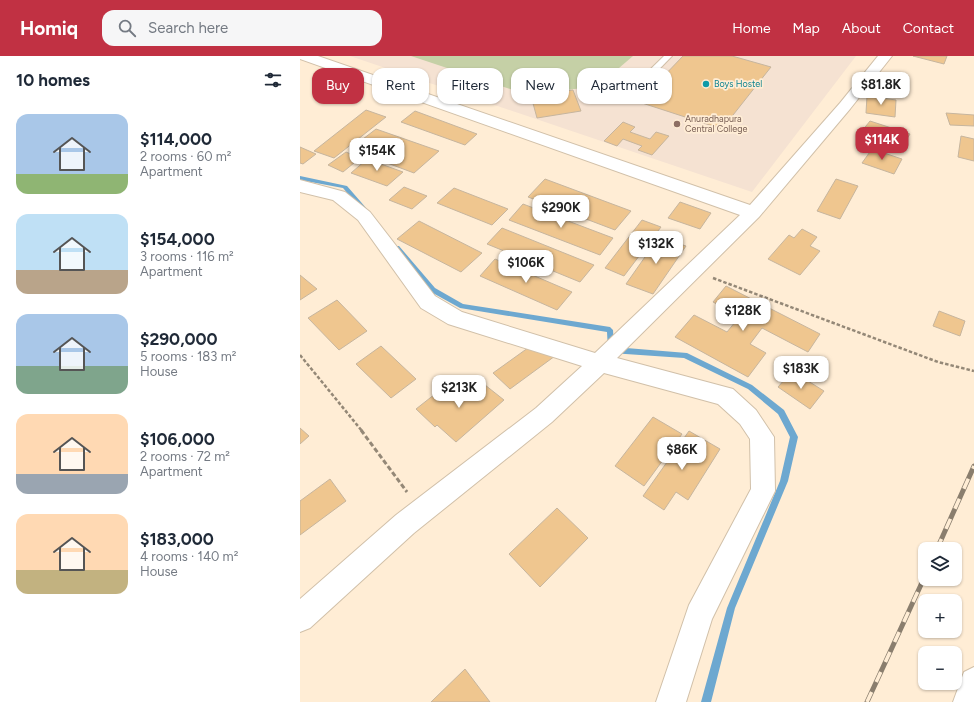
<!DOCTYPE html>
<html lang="en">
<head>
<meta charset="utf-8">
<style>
	:root { --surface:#fff; --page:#f6f6f7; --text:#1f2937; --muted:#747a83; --accent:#c13143 }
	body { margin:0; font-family:Figtree,sans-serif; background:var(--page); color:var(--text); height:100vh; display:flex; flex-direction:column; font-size:15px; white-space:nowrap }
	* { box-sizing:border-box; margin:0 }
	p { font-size:13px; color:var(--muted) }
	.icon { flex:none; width:22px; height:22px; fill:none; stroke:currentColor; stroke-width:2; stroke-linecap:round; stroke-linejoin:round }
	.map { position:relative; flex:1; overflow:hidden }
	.side { display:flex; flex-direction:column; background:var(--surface); width:300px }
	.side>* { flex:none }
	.hud { position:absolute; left:12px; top:12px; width:380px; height:36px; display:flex; gap:8px }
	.controls { position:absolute; left:618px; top:486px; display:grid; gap:8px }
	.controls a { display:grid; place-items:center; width:44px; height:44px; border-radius:8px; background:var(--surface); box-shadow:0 1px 3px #0004; font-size:20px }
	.price { position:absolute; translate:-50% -34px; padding:0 9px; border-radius:8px; background:#fff; color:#222; font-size:13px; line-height:26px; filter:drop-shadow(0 1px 2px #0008) }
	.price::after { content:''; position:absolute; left:50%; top:24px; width:12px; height:9px; margin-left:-6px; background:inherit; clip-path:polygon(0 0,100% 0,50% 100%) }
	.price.current { background:var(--accent); color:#fff }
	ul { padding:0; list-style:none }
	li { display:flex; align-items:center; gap:12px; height:100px; padding:0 16px }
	li span { display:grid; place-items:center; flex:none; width:112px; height:80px; border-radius:12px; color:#555 }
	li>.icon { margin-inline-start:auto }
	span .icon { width:48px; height:48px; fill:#fffc; stroke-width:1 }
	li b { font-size:17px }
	h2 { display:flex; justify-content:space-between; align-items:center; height:48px; padding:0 16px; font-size:17px }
	.tag { padding:0 14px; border-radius:12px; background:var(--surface); box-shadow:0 1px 3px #0004; font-size:14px; line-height:36px }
	.tag.current { background:var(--accent); color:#fff }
	header { display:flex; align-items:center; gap:24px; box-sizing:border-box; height:56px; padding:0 20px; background:var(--accent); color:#fff }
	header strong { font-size:19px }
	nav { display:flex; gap:22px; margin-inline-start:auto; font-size:14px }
	.search { width:280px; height:36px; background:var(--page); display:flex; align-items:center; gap:10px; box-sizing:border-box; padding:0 14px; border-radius:12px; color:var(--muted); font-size:15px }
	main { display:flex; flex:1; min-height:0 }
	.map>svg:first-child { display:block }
	.education { fill:#f5e2d2 }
	.green { fill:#c5d0a6 }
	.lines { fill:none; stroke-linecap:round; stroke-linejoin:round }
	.stream { fill:#6da8d0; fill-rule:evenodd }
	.building { fill:#efc68f; stroke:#c6b59e }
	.lane-casing { stroke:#d1c0a9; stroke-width:2 }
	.street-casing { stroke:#d1c0a9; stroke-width:2 }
	.path-far1 { stroke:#948877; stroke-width:2.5; stroke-dasharray:3.5 2; stroke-linecap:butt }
	.path { stroke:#948877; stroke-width:3; stroke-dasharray:5 2.5; stroke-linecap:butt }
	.lane { fill:#fff; fill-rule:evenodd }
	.street { fill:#fff; fill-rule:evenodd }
	.rail-casing { stroke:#8a7e6e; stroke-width:5 }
	.rail { stroke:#ffedd5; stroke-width:3.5; stroke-dasharray:11; stroke-linecap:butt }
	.culture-dot { fill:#0f9aa8; stroke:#ffedd5; stroke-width:1.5 }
	.education-dot { fill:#8d6e63; stroke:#ffedd5; stroke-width:1.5 }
	.labels { text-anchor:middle; stroke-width:3.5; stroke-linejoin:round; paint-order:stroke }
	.far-culture-label { font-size:9px; fill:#0d838f; stroke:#ffedd5; text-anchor:start }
	.far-education-label { font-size:9px; fill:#785e54; stroke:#ffedd5; text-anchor:start }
</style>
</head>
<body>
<header>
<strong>Homiq</strong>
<div class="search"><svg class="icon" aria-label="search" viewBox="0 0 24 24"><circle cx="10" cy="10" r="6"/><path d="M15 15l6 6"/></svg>Search here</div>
<nav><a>Home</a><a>Map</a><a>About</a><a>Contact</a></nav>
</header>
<main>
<section class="side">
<h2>10 homes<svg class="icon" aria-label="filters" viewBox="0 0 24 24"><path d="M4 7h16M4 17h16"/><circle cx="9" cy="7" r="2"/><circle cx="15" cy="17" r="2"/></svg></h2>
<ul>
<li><span style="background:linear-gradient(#a9c7e8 75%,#8fb573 0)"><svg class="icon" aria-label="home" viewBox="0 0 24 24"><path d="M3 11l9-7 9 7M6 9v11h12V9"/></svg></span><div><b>$114,000</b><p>2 rooms · 60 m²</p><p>Apartment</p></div></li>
<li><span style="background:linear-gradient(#bfe0f5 70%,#b9a48a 0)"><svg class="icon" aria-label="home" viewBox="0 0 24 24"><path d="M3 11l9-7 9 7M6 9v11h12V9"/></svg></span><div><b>$154,000</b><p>3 rooms · 116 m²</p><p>Apartment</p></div></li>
<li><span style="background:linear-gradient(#a9c7e8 65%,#7fa58c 0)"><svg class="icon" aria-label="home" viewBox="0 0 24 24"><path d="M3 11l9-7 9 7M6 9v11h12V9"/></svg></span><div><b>$290,000</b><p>5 rooms · 183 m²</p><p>House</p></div></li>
<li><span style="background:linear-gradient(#ffd9b3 75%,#9aa5b1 0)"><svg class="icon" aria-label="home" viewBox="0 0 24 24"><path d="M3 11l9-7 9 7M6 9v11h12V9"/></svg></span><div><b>$106,000</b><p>2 rooms · 72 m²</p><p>Apartment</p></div></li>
<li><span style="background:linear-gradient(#ffd9b3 70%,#c2b280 0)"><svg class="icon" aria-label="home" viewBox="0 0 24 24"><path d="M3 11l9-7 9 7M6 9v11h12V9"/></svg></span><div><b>$183,000</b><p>4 rooms · 140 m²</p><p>House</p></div></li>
</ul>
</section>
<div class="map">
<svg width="674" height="646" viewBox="0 0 674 646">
	<rect width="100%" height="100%" fill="#ffedd5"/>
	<path class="education" d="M50,0H556L452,136Z"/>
	<path class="green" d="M111,0H333L298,30L228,39Z"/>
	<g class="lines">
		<path class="stream" d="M0,120L47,130L67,153L66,154H62L43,132L0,124Z
			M95,190H99L135,232L163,248L310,271L313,274L314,291L387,297L452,329L484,354L498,381L488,425L435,552L411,646H401L427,552L480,425L490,381L478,358L448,333L384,302L311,297L309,296L308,294L307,276L160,252L131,236L95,194Z"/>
	</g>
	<path class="building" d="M383,0H432L471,11L422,73L339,46Z
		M613,0H647L644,8Z
		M273,34L281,55L237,62L231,40Z
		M567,40L596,44L595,61L566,57Z
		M66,54L86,61L34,102L14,95Z
		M115,55L177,78L165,89L101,66Z
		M646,57L674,59V70L650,69Z
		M570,65L610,78L599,95L558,80Z
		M323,66L335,71L330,76L350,83L356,76L369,80L352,99L338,94L342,90L323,83L317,90L304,85Z
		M76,73L139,95L114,117L50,93Z
		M661,80L674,83V105L658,101Z
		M0,91L16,98L3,108L0,107Z
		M572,93L602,103L594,118L562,107Z
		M46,96L60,102L43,116L28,109Z
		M67,103L103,116L87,130L51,117Z
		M245,123L331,155L315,174L228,141Z
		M536,123L558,130L540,163L517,155Z
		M104,131L127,140L112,153L89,144Z
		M154,132L208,153L192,169L137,147Z
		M380,146L411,157L400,173L368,162Z
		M223,148L313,182L300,199L209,164Z
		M342,164L361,171L324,220L305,212Z
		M119,165L182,197L161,216L97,183Z
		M202,172L294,209L280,226L187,188Z
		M502,173L517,181L510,190L520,195L500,219L468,203L489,179L494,182Z
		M359,181L386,190L353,238L326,228Z
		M195,203L272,236L257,254L180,220Z
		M0,219L17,233L0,244Z
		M426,230L520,278L508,296L462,272L450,288L466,297L448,321L375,281L394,259L427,276L440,260L413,246Z
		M37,244L67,275L39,294L8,262Z
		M639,255L665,265L660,280L633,270Z
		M239,284L255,300L210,333L193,317Z
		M81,290L116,323L91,342L56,308Z
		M492,315L524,335L510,353L478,331Z
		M180,325L204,344L156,386L137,369L135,371L116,353L149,327L163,339Z
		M353,361L382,378L344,430L315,410Z
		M0,372L9,380L0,388Z
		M389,375L420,393L388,444L376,436L364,454L343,440Z
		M30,423L46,445L0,479V445Z
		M257,452L288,482L240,531L209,498Z
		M165,613L190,646H131Z"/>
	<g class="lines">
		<g class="lane-casing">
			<path id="lane" d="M364,0H372L328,45H322V41Z"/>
		</g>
		<g class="street-casing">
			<path id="street" d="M0,0H18L450,149L540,47L578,0H592L550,53L459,161L317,302L433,333L456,354L474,381L475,435L412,563L386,646H356L389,549L451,433L450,383L440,368L418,348L304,317L252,366L114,477L10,572L0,576V543L96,459L236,352L282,310L148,268L121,252L58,164L33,144L0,136V124L45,136L70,156L135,240L162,256L295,297L440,159L0,3Z
				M674,611V646H653L664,616Z"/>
		</g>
		<path class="path-far1" d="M413,222L638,306L674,315
			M0,299L62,375"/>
		<path class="path" d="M61,374L107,436"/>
		<use href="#lane" class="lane"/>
		<use href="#street" class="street"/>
		<g class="rail-casing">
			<path id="rail" d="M637,493L674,410
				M567,646L625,520"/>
		</g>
		<use href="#rail" class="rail"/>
	</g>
	<circle class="culture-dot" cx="406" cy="28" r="4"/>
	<circle class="education-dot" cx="377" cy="68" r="4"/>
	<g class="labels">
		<g class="far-culture-label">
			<text x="414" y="31">Boys Hostel</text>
		</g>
		<g class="far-education-label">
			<text x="385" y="66">Anuradhapura<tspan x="385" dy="10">Central College</tspan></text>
		</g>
	</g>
</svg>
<div class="controls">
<a><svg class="icon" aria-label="layers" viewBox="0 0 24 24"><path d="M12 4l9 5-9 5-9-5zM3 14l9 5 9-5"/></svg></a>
<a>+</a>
<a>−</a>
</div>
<b class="price" style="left:581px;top:50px">$81.8K</b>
<b class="price current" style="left:582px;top:105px">$114K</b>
<b class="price" style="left:77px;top:116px">$154K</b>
<b class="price" style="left:261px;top:173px">$290K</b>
<b class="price" style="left:356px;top:209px">$132K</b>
<b class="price" style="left:226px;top:228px">$106K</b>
<b class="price" style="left:443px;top:276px">$128K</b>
<b class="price" style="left:501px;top:334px">$183K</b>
<b class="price" style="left:159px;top:353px">$213K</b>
<b class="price" style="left:382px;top:415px">$86K</b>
<div class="hud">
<a class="tag current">Buy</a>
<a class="tag">Rent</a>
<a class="tag">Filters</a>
<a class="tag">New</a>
<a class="tag">Apartment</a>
</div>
</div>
</main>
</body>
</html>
